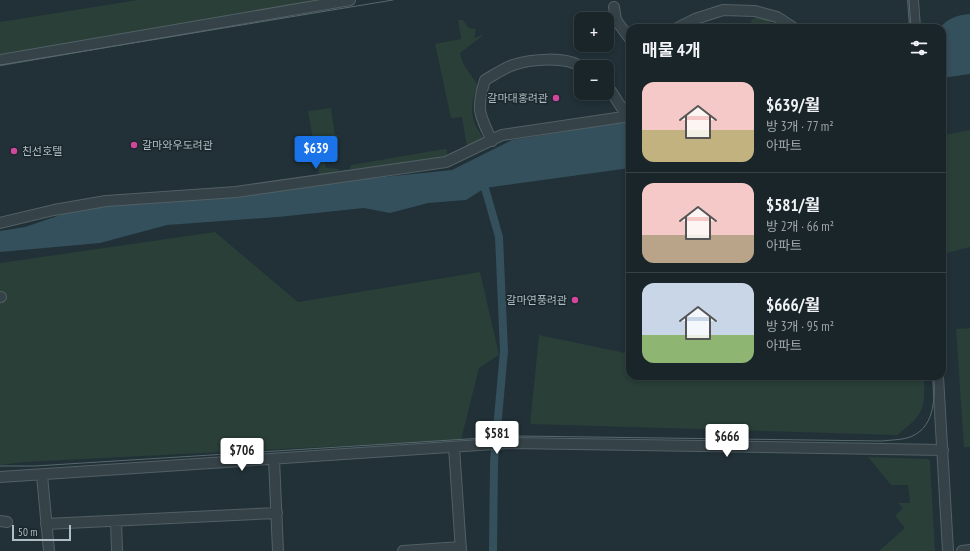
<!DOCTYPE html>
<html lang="ko">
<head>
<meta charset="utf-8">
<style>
	:root { --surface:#192529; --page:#222d31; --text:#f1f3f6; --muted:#9fa5a8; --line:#374246; --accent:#1a73e8 }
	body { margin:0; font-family:"PT Sans Narrow","Noto Sans KR",sans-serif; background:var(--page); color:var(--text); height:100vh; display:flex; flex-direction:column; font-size:15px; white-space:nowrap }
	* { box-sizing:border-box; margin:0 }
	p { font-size:13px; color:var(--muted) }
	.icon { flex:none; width:22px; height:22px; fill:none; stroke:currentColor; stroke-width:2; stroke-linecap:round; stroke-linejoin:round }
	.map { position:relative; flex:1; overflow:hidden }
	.details { position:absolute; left:626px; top:24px; width:320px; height:356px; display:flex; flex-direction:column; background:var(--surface); border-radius:12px; box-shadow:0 2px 6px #0003,0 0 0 1px var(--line) }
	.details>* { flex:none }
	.buttons { position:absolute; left:574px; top:12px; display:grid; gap:8px }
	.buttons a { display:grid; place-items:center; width:40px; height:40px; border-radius:8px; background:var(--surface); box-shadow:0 2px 6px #0003,0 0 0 1px var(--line); font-size:20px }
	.scale { position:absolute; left:12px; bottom:10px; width:59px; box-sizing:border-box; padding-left:4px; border:2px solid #afbec4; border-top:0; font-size:11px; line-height:14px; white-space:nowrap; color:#afbec4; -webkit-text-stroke:3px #1a272c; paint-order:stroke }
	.price { position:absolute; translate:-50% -34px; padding:0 9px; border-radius:4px; background:#fff; color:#222; font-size:13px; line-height:26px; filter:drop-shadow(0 1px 2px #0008) }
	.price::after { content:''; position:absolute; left:50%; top:24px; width:12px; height:9px; margin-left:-6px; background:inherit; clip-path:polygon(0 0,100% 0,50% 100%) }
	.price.current { background:var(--accent); color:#fff }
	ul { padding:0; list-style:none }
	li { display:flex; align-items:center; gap:12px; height:100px; padding:0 16px }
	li+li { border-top:1px solid var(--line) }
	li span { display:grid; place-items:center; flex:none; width:112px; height:80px; border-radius:12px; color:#555 }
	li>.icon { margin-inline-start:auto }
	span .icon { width:48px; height:48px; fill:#fffc; stroke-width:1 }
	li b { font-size:17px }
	h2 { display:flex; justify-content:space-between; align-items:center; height:48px; padding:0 16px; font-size:17px }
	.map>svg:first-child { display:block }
	.green { fill:#293f38 }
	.water { fill:#34505c }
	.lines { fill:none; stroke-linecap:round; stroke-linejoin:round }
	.canal { stroke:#34505c; stroke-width:8 }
	.minor-casing { stroke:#526065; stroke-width:12 }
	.minor { stroke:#354248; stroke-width:10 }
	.tram { stroke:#57686e; stroke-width:1 }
	.hotel-dot { fill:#d1479c; stroke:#1a272c; stroke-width:1.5 }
	.labels { text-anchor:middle; stroke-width:3; stroke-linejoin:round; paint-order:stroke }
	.poi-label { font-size:11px; fill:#afbec4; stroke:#1a272c; text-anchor:end }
</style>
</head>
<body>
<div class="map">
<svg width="970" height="551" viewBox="0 0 970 551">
	<rect width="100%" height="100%" fill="#213137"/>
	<path class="green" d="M138,0H350L0,60V22Z
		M759,16L782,28H752L751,20Z
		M458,20H463L469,28L476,29L474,38L485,34L460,53C464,69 469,71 478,85C472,100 469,113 477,128C479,132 482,135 483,139L467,147L462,117L451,118L435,44L461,39Z
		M331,108L335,135L342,136L321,140L326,168L339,169L337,174L319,175L308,111Z
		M970,130V247L947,253L944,135Z
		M444,149L447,150V157L353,172L350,169L351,165Z
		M215,232L298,302L480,272L499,355L479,368L461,440L25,462L0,465V263Z
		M970,328V447H964L956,329Z
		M539,335L630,354V376H924C925,411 924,414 897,435L530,424Z
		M868,457L928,459L930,460L935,551H879L905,528L895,516L903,508L898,503H910L908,485H891Z"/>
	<path class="water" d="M970,14V74L942,78V28H940C948,18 957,15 970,14Z
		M630,121V168L485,188L466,200L428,203L390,213L364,208L278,217L167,225L100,243L0,252V231L25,227L81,208L452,170L512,140Z"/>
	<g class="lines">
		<path class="canal" d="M485,188L499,237L504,351L494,462L493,551"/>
		<g class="minor-casing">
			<path id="minor" d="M913,0L915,28
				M614,7L616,20L630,39
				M677,28L695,19L723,10L755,11L777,17L794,28
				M0,60L350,0
				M607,85L627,116
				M492,141C479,114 476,109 485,80C494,75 504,68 513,65C531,59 566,56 581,67
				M0,223L54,210L106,201L236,192L446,162L502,135L630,116
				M0,297H1
				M938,376L948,551
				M454,447L461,551
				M274,459L278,551
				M42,475L49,551
				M0,477L511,443L943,450
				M0,521L7,522
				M116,521L117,551
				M46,524L277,513
				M403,551L461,547
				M962,551L970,550"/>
		</g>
		<use href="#minor" class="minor"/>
		<path class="tram" d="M909,0L911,28
			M0,65L393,0
			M0,466H35L516,436L882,441C890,440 899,440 907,438C935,430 935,399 934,376"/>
	</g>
	<g class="hotel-dot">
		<circle cx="556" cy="98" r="4"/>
		<circle cx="134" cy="145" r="4"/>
		<circle cx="14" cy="151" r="4"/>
		<circle cx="575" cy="300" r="4"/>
	</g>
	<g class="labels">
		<g class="poi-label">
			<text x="548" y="102">갈마대홍려관</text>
			<text x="142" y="149" text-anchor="start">갈마와우도려관</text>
			<text x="22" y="155" text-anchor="start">친선호텔</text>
			<text x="567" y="304">갈마연풍려관</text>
		</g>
	</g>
</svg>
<div class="buttons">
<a>+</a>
<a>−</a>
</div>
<div class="scale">50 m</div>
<b class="price current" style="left:316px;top:170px">$639</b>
<b class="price" style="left:497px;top:455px">$581</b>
<b class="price" style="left:727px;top:458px">$666</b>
<b class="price" style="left:242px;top:472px">$706</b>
<section class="details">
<h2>매물 4개<svg class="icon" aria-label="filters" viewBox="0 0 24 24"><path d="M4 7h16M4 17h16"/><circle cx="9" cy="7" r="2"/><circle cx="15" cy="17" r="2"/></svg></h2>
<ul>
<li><span style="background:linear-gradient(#f6c9c9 60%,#c2b280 0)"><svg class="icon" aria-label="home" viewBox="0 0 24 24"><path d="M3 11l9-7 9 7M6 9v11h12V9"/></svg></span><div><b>$639/월</b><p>방 3개 · 77 m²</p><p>아파트</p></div></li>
<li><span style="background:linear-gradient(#f6c9c9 65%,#b9a48a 0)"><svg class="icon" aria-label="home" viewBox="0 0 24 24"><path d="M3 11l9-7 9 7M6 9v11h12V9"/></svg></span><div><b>$581/월</b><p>방 2개 · 66 m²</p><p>아파트</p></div></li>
<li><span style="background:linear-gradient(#c9d6e8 65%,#8fb573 0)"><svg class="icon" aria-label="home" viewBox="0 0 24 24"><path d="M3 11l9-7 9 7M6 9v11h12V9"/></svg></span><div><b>$666/월</b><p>방 3개 · 95 m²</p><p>아파트</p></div></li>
</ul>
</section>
</div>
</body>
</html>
